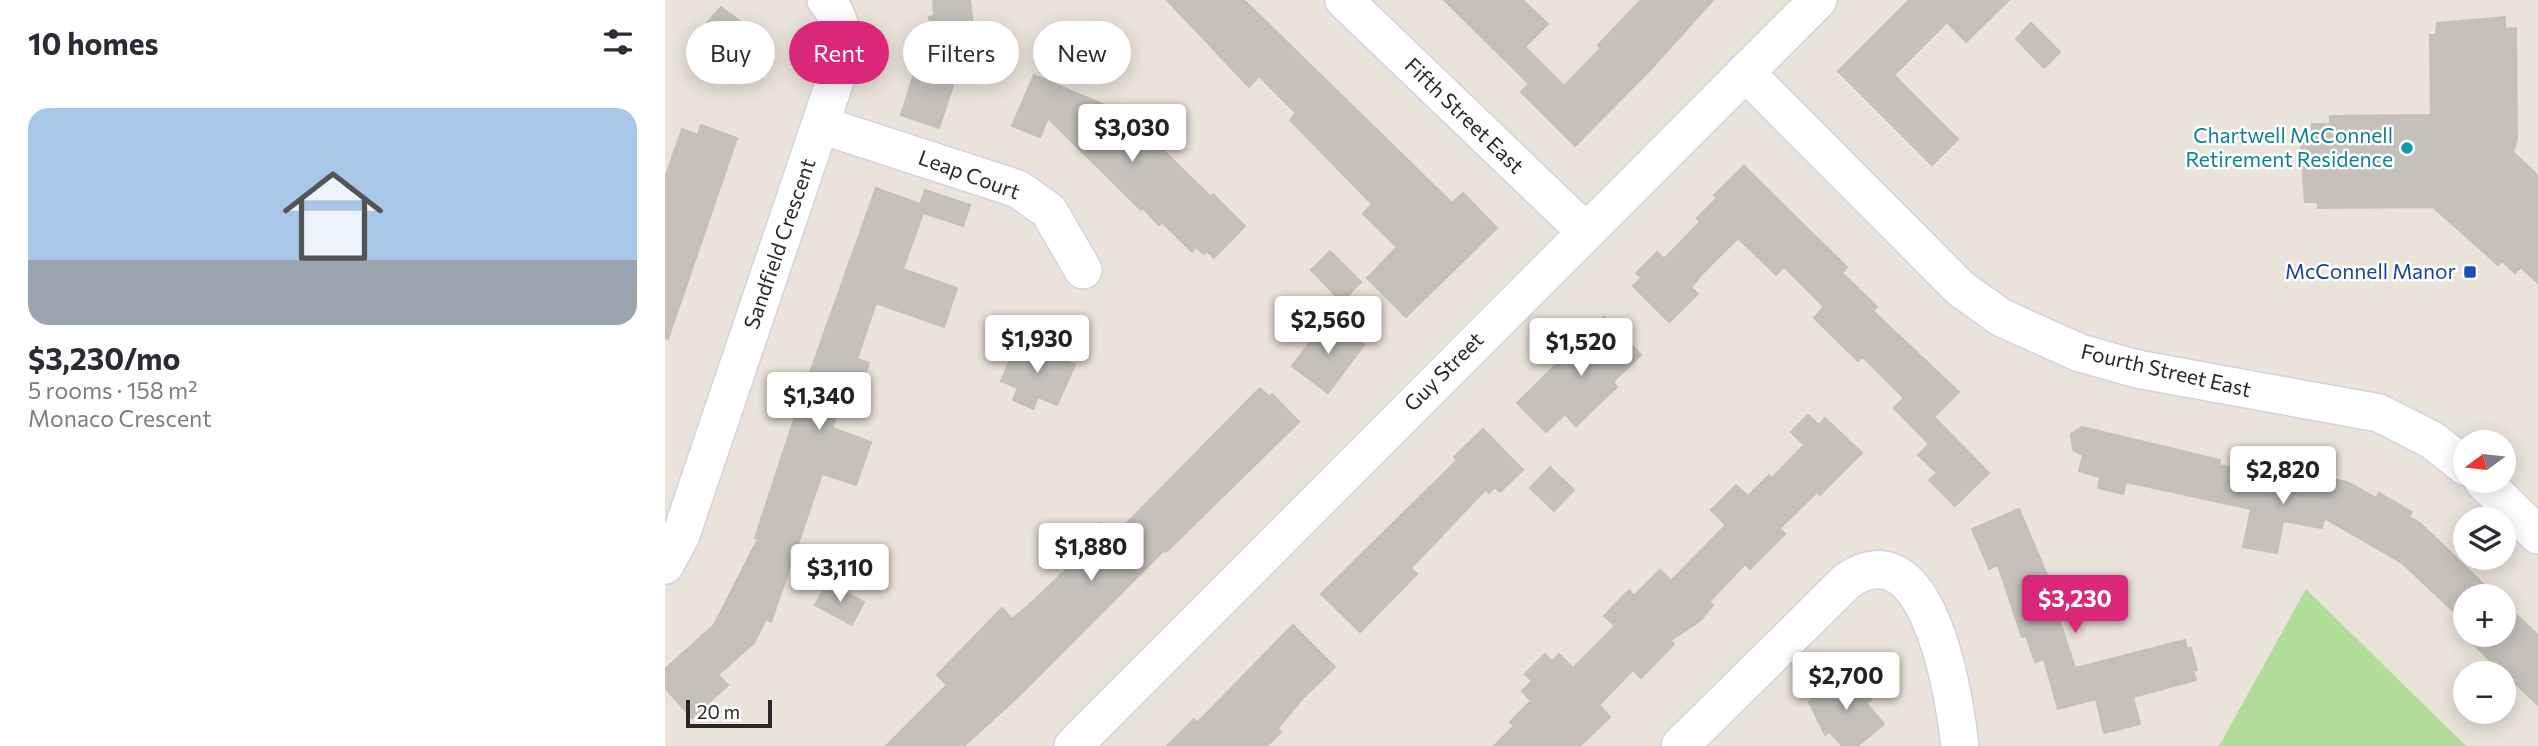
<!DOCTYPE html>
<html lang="en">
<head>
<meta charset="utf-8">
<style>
	:root { --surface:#fff; --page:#f7f7f7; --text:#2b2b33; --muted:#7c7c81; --accent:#db2777 }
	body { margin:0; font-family:Commissioner,sans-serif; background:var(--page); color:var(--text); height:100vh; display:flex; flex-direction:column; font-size:26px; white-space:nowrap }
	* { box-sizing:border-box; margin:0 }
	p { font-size:23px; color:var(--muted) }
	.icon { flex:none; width:38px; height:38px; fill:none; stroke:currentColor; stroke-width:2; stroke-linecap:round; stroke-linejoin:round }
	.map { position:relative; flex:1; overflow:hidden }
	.drawer { display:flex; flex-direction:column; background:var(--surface); width:665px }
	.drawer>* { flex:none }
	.banner { position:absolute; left:21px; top:21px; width:665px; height:63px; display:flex; gap:14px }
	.needle { width:46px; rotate:255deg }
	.fabs { position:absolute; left:1788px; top:430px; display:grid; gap:14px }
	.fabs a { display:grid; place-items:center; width:63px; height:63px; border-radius:50%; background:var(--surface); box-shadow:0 4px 18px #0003; font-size:35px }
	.scale { position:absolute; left:21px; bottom:18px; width:86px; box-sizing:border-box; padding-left:7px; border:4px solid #282828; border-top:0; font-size:19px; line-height:24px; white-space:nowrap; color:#282828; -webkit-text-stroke:5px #fff; paint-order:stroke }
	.price { position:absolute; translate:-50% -60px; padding:0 16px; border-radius:7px; background:#fff; color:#222; font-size:23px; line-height:46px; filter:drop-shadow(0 2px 4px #0008) }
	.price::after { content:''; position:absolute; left:50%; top:42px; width:21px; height:16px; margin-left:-10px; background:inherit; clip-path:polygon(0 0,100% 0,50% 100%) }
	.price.selected { background:var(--accent); color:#fff }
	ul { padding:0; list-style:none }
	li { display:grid; align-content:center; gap:14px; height:371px; padding:0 28px }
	li span { display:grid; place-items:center; height:217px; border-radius:21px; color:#555 }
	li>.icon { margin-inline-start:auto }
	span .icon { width:126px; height:126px; fill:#fffc; stroke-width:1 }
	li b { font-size:30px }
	h2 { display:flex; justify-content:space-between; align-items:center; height:84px; padding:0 28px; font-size:30px }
	.chip { padding:0 24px; border-radius:32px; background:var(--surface); box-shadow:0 4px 18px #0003; font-size:24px; line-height:63px }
	.chip.selected { background:var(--accent); color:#fff }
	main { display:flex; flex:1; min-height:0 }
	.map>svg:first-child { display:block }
	.green { fill:#b0de99 }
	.building { fill:#c5c0ba; stroke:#c5bfb4; stroke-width:2 }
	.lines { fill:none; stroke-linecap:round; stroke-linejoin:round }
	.minor-casing { stroke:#d0d3e0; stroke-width:40 }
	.minor { stroke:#fff; stroke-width:37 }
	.culture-dot { fill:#0f9aa8; stroke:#fff; stroke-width:2.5 }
	.transit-dot { fill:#1a4fb4; stroke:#fff; stroke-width:2.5 }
	.labels { text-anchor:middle; stroke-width:5; stroke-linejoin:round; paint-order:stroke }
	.street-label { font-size:21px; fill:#282828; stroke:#fff }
	.culture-label { font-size:21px; fill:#0d838f; stroke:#fff; text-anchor:end }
	.transit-label { font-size:21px; fill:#164399; stroke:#fff; text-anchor:end }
</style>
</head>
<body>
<main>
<section class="drawer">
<h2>10 homes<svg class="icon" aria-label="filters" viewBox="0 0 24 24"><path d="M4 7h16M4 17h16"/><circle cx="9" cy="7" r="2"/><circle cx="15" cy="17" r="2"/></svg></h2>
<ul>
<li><span style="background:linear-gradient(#a9c7e8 70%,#9aa5b1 0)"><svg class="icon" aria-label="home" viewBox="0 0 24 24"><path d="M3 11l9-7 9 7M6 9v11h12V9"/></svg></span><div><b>$3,230/mo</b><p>5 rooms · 158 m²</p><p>Monaco Crescent</p></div></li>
</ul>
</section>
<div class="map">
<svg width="1873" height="746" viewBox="0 0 1873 746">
	<rect width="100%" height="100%" fill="#eae3da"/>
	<path class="green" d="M1641,589L1801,746H1554Z"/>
	<path class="building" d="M268,0H305L310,43L268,48L264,17L269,16Z
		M502,0H579L787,203L798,193L832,228L741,317L702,278L732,247L698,214L707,204L625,120L631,113L594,76L584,87Z
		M779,0H858L883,24L860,47L899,86L936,48L933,45L976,0H1048L986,69L910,146L856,92L864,84Z
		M1244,0H1344L1301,42L1282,22L1229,75L1293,139L1267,165L1173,71Z
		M56,7L77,23L73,28L78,32L75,35L96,52L72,81L25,42Z
		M1840,17V29L1851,28L1852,139L1848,152L1873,176V283L1856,267L1850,273L1837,261L1833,265L1768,207L1653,208V202H1640L1635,133H1647V124H1665V116L1766,115L1765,35H1771L1772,23Z
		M1366,23L1395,52L1379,68L1351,39Z
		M251,67L290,80L274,128L236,115Z
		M369,75L451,110L454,107L546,197L548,194L580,226L549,258L542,251L539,254L531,247L527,252L497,222L494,225L478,208L476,210L383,118L375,137L347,126Z
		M36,125L72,138L3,339L0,338V178L17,129L33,135Z
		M1079,166L1182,267L1177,273L1212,307L1208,311L1294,392L1269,417L1324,473L1290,506L1264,480L1272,473L1253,455L1264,444L1229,408L1239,398L1198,357L1193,361L1149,318L1159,307L1119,267L1111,275L1073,238L1038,273L1026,287L1033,294L1004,322L968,286L976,278L971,273L992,252L999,259L1035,222L1032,218L1052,198L1049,195Z
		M211,188L255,204L260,190L305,205L298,226L258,213L238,269L292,288L279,327L211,303L192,359L204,363L194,391L182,386L167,428L206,442L191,485L157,474L106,622L101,619L89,643L53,675L63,685L27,718L0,688V669L49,625L93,539L90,538L138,392Z
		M665,251L696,282L677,302L646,270Z
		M939,317L976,355L948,382L952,387L911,426L900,414L881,432L852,403Z
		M663,318L699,345L663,393L627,366Z
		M353,341L410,365L392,405L373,397L368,409L348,400L353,388L336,381Z
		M595,388L604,397L607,394L634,422L501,552L499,550L358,692L299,746H221L282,685L272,675L337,608L347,619L364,605L426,546L419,538L434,523L445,534L452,527L455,530Z
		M1143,415L1154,425L1160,418L1197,453L1155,495L1152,492L1115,528L1120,534L1085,569L1080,564L1044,602L1048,605L1036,620L1005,641L1009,644L976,678L968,670L934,705L945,717L915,746H829L849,726L845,722L866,701L857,691L867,681L860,674L880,654L887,661L894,654L908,668L950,626L939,616L964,590L969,596L995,570L1006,581L1061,525L1046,510L1071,485L1083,496L1104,475L1107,478L1139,445L1126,432Z
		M1417,427L1555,460L1554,465L1635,482L1637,473L1682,482L1711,498L1714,493L1747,512L1744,517L1755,523L1832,597H1801V623L1737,563L1659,518L1657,528L1618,521L1612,553L1578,547L1586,509L1461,482L1458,494L1433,488L1435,477L1414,471L1418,455L1408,450L1406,434Z
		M818,429L858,470L835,492L830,487L824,493L821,489L746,568L752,574L695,632L656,594L792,460L789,457Z
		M885,467L909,490L889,511L865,488Z
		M1354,509L1382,575L1380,576L1410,668L1520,640L1522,649L1526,648L1532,670L1528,671L1531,680L1468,697L1475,724L1439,733L1431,699L1393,709L1379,659L1370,662L1361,636L1357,637L1333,565L1324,569L1307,529Z
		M162,583L199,602L187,625L150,605Z
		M1839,603L1873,635V705L1799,636L1839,635Z
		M628,625L670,667L637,699L613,728L616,732L602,746H502L529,719L532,723Z
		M1178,673L1182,678L1185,675L1206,700L1201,703L1219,724L1193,746H1177L1164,731L1160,735L1144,702Z"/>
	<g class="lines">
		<g class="minor-casing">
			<path id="minor" d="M679,0L920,231
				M1080,72L1296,289L1337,318L1415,353L1472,369L1714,413L1767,440L1801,467
				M156,125L353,189L384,211L418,270
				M1818,481L1873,535
				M0,565L16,535L177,60C179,37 176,18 161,0
				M408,746L1153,0
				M1015,746L1182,581C1264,524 1289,696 1295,746"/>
		</g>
		<use href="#minor" class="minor"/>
	</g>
	<circle class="culture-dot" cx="1742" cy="148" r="7"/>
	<rect class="transit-dot" x="1798" y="265" width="14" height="14" rx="3.5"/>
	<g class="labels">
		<g class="street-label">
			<text transform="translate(799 116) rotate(44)" y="7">Fifth Street East</text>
			<text transform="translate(304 175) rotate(20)" y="7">Leap Court</text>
			<text transform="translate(115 244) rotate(-71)" y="7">Sandfield Crescent</text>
			<text transform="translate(1501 371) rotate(13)" y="7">Fourth Street East</text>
			<text transform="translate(779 372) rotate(-45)" y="7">Guy Street</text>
		</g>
		<g class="culture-label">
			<text x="1728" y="143">Chartwell McConnell<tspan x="1728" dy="24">Retirement Residence</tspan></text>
		</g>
		<g class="transit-label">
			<text x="1791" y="279">McConnell Manor</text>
		</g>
	</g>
</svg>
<div class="fabs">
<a><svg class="needle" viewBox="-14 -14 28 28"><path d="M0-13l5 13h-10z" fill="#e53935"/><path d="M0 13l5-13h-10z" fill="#7c7c81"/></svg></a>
<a><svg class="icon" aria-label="layers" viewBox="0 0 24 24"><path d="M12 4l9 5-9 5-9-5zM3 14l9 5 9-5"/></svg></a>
<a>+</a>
<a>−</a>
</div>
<div class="scale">20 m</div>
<b class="price" style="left:467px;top:164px">$3,030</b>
<b class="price" style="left:663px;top:356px">$2,560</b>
<b class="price" style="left:372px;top:375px">$1,930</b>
<b class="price" style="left:916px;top:378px">$1,520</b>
<b class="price" style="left:154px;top:432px">$1,340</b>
<b class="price" style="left:1618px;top:506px">$2,820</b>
<b class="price" style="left:426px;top:583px">$1,880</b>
<b class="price" style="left:175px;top:604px">$3,110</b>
<b class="price selected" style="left:1410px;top:635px">$3,230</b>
<b class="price" style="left:1181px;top:712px">$2,700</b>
<div class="banner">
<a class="chip">Buy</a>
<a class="chip selected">Rent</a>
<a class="chip">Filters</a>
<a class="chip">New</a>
</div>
</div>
</main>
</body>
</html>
